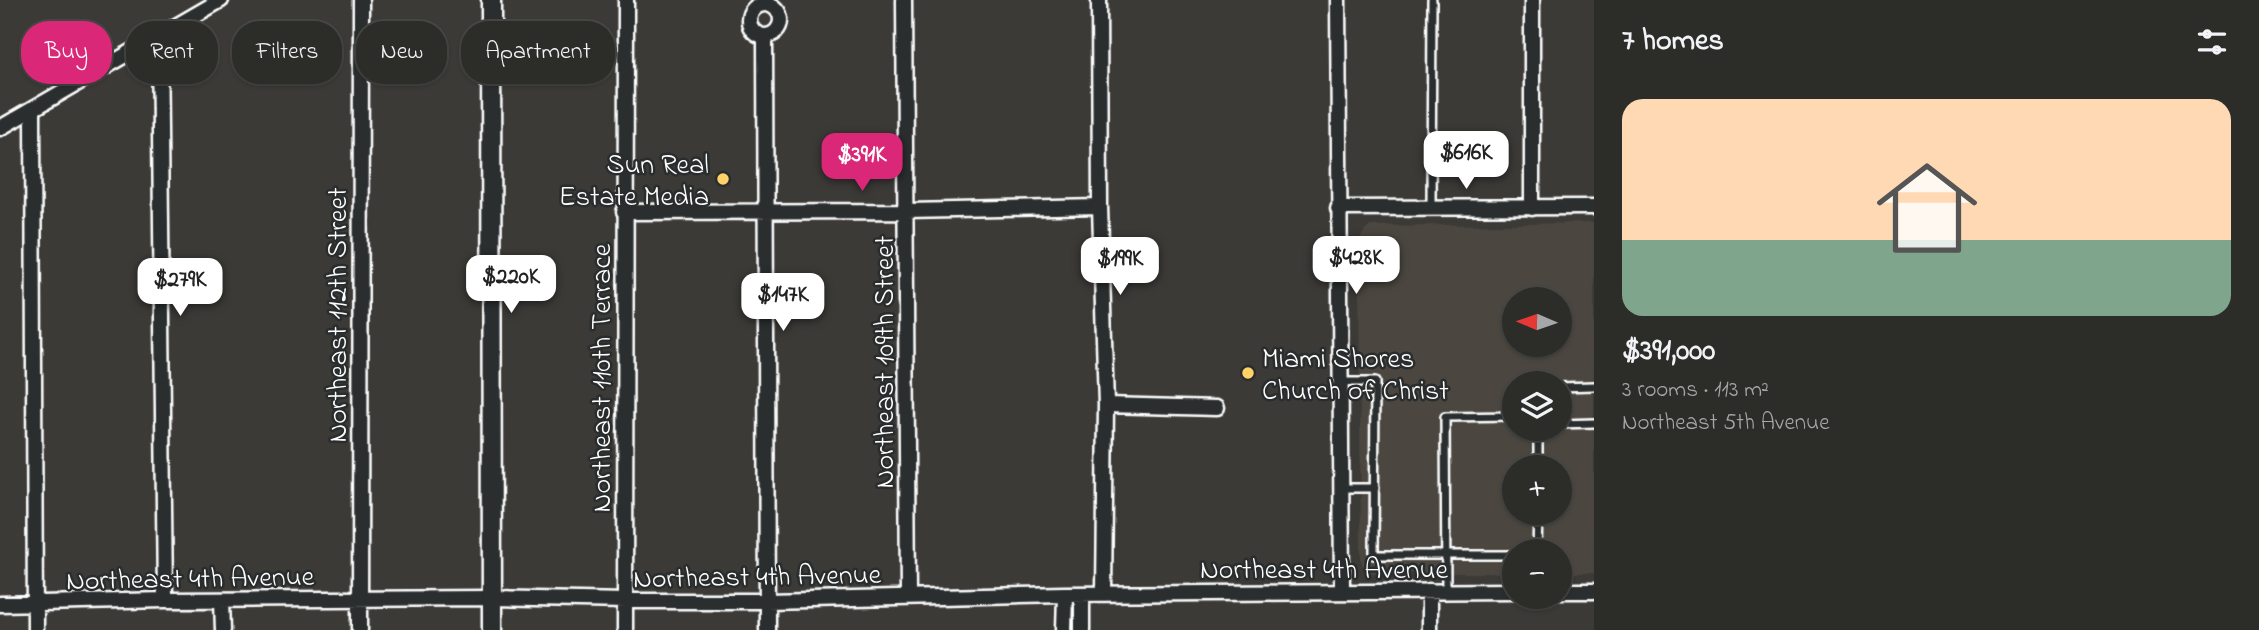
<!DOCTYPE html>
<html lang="en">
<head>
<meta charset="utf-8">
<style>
	:root { --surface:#2c2c29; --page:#383835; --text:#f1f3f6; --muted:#a6a7a8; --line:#484846; --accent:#db2777 }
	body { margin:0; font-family:"Indie Flower",sans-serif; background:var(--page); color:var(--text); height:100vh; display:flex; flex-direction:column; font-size:26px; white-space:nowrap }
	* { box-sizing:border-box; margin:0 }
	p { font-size:23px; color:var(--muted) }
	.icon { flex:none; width:38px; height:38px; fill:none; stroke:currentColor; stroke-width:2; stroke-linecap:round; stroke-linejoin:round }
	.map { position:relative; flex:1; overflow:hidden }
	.drawer { display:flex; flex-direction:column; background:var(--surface); width:665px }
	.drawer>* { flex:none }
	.top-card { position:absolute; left:21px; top:21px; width:665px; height:63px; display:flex; gap:14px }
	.needle { width:46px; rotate:272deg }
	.fabs { position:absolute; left:1502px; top:287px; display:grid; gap:14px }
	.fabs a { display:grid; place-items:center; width:70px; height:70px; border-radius:50%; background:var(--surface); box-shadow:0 2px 5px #0004,0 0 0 2px var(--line); font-size:35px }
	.price { position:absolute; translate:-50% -60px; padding:0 16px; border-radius:14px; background:#fff; color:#222; font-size:23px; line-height:46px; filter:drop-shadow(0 2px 4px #0008) }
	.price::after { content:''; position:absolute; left:50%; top:42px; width:21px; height:16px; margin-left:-10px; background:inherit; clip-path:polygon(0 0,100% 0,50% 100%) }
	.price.current { background:var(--accent); color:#fff }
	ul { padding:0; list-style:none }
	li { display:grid; align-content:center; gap:14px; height:371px; padding:0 28px }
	li span { display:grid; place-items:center; height:217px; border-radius:21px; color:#555 }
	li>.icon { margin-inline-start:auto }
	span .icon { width:126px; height:126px; fill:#fffc; stroke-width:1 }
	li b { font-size:30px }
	h2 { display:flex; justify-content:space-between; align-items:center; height:84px; padding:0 28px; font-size:30px }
	.tag { padding:0 24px; border-radius:28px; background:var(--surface); box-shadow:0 2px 5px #0004,0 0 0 2px var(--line); font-size:24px; line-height:63px }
	.tag.current { background:var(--accent); color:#fff }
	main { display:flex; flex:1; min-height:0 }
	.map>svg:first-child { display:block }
	.built { fill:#4b4741; fill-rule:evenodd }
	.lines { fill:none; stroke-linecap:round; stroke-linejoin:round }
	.service-casing { stroke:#fff; stroke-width:12 }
	.minor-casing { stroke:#fff; stroke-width:19 }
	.tertiary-casing { stroke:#fff; stroke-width:23 }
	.service { stroke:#2a2d2e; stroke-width:7 }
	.minor { stroke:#2a2d2e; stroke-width:14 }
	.tertiary { stroke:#2a2d2e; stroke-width:18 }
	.poi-dot { fill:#ffd166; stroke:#2a2d2e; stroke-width:2.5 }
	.labels { text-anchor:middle; stroke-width:5; stroke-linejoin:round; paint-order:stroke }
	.poi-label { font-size:28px; fill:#fff; stroke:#2a2d2e; text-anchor:end }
	.street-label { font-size:28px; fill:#fff; stroke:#2a2d2e }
</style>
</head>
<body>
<main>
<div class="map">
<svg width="1594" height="630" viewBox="0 0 1594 630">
	<rect width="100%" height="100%" fill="#3b3a37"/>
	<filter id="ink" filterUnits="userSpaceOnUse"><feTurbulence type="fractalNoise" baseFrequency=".0143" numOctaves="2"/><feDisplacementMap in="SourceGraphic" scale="14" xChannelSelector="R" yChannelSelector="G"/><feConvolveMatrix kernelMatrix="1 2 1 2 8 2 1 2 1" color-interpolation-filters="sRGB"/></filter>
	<g filter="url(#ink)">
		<path class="built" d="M1594,223V573H1559V551H1514V573H1371L1363,567L1361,560L1359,241L1364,232L1370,226ZM1514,299H1559V345H1514ZM1514,383H1559V429H1514ZM1514,467H1559V513H1514Z"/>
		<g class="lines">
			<g class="service-casing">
				<path id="service" d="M1431,208L1432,0
					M1341,382H1375L1374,555H1514
					M1559,387L1594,386
					M1559,424L1594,423
					M1538,467V429
					M1341,488H1375
					M1537,551L1538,513
					M1446,591L1445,417L1514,416"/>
			</g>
			<g class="minor-casing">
				<path id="minor" d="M904,0L908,598
					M1099,0L1100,207L1106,405L1104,594
					M1338,0L1342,591
					M1532,0V208
					M749 20a16 16 0 1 1 32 0a16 16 0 1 1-32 0Z
					M159,36L165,600
					M765,36L767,630
					M33,110L35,630
					M0,128L221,0
					M1338,208L1594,207
					M624,212L907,211L1100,207
					M1106,405L1217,408
					M1429,591V630
					M1559,591H1594
					M1082,594V630
					M222,600L223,630
					M0,604L165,600L492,598L625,601H767L1065,594L1514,591
					M360,630L361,0
					M625,630L626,0
					M1064,630L1065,594"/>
			</g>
			<g class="tertiary-casing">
				<path id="tertiary" d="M491,0L492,630"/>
			</g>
			<use href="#service" class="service"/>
			<use href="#minor" class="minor"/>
			<use href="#tertiary" class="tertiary"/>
		</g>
	</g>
	<g class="poi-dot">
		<circle cx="723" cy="179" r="7"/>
		<circle cx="1248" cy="373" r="7"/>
	</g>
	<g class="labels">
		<g class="poi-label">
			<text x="709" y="173">Sun Real<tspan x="709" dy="32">Estate Media</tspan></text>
			<text x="1262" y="367" text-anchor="start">Miami Shores<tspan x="1262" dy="32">Church of Christ</tspan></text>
		</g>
		<g class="street-label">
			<text transform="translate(336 315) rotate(-90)" y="10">Northeast 112th Street</text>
			<text transform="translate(883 362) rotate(-90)" y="10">Northeast 109th Street</text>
			<text transform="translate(600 378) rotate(-90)" y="10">Northeast 110th Terrace</text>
			<text x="1324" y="578">Northeast 4th Avenue</text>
			<text transform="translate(757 575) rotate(-1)" y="10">Northeast 4th Avenue</text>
			<text transform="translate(190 577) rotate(-1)" y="10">Northeast 4th Avenue</text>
		</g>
	</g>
</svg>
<div class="fabs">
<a><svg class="needle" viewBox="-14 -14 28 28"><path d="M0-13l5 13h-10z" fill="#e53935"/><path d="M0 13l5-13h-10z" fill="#a6a7a8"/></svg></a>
<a><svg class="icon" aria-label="layers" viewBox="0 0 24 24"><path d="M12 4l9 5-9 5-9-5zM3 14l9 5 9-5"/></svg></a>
<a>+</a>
<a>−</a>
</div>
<b class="price" style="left:1466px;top:191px">$616K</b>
<b class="price current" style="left:862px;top:193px">$391K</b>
<b class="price" style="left:1356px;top:296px">$428K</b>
<b class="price" style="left:1120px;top:297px">$199K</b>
<b class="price" style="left:511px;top:315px">$220K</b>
<b class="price" style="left:180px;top:318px">$279K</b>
<b class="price" style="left:783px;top:333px">$147K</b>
<div class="top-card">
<a class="tag current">Buy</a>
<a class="tag">Rent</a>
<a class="tag">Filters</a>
<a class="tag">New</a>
<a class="tag">Apartment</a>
</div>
</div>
<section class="drawer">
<h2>7 homes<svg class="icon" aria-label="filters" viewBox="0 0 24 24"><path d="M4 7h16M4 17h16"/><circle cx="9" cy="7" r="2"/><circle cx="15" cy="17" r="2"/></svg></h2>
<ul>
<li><span style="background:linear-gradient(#ffd9b3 65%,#7fa58c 0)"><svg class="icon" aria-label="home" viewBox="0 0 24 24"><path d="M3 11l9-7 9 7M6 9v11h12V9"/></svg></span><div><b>$391,000</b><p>3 rooms · 113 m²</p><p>Northeast 5th Avenue</p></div></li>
</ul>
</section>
</main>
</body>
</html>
